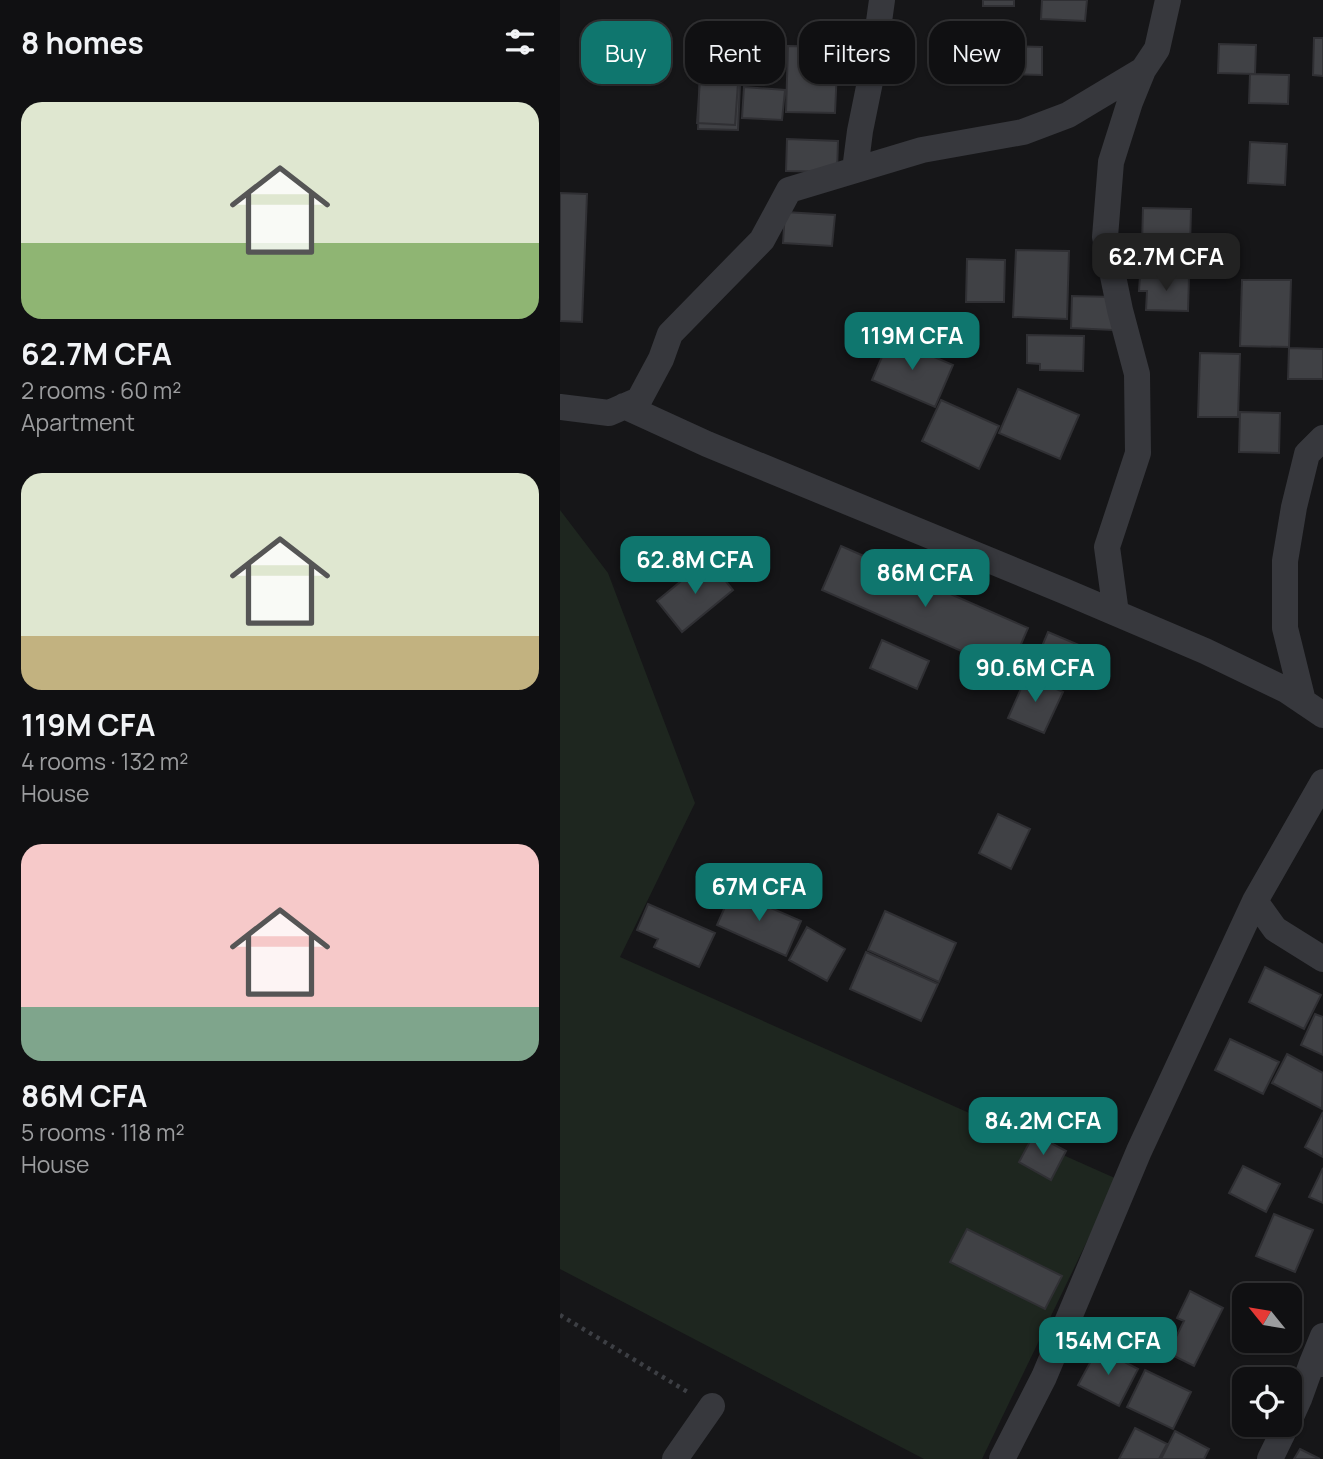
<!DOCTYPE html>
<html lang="en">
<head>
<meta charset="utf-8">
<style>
	:root { --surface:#101012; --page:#1e1e20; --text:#f1f3f6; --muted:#9c9d9f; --line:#303032; --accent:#0f766e }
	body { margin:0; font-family:Manrope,sans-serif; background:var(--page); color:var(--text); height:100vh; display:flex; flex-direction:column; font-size:26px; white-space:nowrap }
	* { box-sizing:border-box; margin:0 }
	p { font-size:23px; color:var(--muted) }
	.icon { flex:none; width:38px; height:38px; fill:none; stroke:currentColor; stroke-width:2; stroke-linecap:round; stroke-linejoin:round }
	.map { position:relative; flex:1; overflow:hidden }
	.panel { display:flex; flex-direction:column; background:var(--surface); width:560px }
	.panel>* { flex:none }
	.hud { position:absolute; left:21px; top:21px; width:637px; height:63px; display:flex; gap:14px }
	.needle { width:46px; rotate:300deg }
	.tools { position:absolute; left:672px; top:1283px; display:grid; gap:14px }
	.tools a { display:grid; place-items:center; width:70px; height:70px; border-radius:14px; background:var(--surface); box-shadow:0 2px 5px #0004,0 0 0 2px var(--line); font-size:35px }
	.price { position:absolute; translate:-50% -60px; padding:0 16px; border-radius:14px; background:var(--accent); color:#fff; font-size:23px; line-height:46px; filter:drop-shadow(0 2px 4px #0008) }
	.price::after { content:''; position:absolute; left:50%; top:42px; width:21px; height:16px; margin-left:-10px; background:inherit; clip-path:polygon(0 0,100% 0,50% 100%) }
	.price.current { background:#222; color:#fff }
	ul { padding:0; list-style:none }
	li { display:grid; align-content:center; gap:14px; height:371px; padding:0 21px }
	li span { display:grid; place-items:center; height:217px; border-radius:21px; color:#555 }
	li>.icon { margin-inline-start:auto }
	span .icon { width:126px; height:126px; fill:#fffc; stroke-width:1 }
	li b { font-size:30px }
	h2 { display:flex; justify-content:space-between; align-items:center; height:84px; padding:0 21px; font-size:30px }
	.chip { padding:0 24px; border-radius:21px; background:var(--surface); box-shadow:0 2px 5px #0004,0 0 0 2px var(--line); font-size:24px; line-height:63px }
	.chip.current { background:var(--accent); color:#fff }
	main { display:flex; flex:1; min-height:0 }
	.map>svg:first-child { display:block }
	.green { fill:#1e261f }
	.building { fill:#404145; stroke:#303034; stroke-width:2 }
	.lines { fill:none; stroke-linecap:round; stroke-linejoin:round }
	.path { stroke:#3d3f44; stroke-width:4.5; stroke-dasharray:3.5 5; stroke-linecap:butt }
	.street { stroke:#37383d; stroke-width:26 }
</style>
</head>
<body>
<main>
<section class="panel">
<h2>8 homes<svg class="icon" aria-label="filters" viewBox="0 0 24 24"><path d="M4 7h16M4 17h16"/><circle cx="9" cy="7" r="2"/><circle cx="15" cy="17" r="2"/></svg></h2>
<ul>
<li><span style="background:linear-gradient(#dfe7d0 65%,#8fb573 0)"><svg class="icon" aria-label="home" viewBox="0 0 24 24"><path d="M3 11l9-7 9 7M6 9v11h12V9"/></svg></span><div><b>62.7M CFA</b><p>2 rooms · 60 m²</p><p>Apartment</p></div></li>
<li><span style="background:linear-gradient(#dfe7d0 75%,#c2b280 0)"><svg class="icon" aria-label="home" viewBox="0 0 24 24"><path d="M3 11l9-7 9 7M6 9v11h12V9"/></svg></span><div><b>119M CFA</b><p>4 rooms · 132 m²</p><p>House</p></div></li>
<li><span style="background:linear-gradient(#f6c9c9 75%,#7fa58c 0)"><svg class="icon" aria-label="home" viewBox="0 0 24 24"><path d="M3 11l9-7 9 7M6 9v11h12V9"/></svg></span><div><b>86M CFA</b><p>5 rooms · 118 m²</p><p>House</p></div></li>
</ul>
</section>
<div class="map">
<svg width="763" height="1459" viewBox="0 0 763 1459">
	<rect width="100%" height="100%" fill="#161618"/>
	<path class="green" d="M0,510L48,573L135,803L60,957L557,1179L422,1459H364L0,1269Z"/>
	<path class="building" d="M423,0H454V6H423Z
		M482,0H527L525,21L481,19Z
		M394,21H437V51L395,52Z
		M754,38H763V76L753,75Z
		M659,44L696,45L695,74L658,73Z
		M228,46L278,47L275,113L226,112Z
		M444,46L482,47V75L443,74Z
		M142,52L180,55L175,125L137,123Z
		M140,61L181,62L178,130L138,129Z
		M690,74L729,75L728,104L689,103Z
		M184,87L225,90L222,120L182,118Z
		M227,139L278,141L277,172L226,171Z
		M690,142L727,144L725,185L688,183Z
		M0,193L27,194L22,322L0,321Z
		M583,208L631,209L630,247L582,246Z
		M225,212L275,215L272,246L223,243Z
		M456,250L509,251L507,319L453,317Z
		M407,259L445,260L444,302H406Z
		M580,276H629L628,311L586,310L587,291H579Z
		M682,280H731L729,347L680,346Z
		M512,296L554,297L553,330L511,328Z
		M467,335L524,336L523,371L480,370V364L467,363Z
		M330,338L393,365L375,407L312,380Z
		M729,348L763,349V379H728Z
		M640,353L680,354L678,417H638Z
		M458,389L519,415L500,459L439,433Z
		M381,400L439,426L419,469L362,441Z
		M680,412L720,413L719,453L679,452Z
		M281,546L468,628L449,672L262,590Z
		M148,559L173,590L122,632L97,601Z
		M488,632L526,648L510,686L472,670Z
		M322,640L369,661L357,689L310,668Z
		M467,675L503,692L484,733L448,718Z
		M438,814L470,829L451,869L419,853Z
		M172,891L241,921L226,956L157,925Z
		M88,904L155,933L139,967L94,947L98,939L77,930Z
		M325,911L396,943L379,982L308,950Z
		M247,927L285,949L267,981L229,960Z
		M306,952L378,984L361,1021L290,989Z
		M705,967L761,995L744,1029L689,1002Z
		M755,1014L763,1017V1055L741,1045Z
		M670,1039L719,1062L703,1094L655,1070Z
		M727,1054L763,1073L762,1109L712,1083Z
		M763,1112V1157L745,1147Z
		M474,1134L506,1151L491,1180L459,1162Z
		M683,1166L720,1184L706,1212L669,1193Z
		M763,1168V1203L749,1197Z
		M714,1214L753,1230L735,1272L696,1256Z
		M407,1229L502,1276L485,1309L390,1262Z
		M630,1291L663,1308L634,1366L608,1353L624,1321L617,1318Z
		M543,1324L575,1340L566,1356L534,1340Z
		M538,1348L578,1369L559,1406L518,1385Z
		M585,1370L631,1392L613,1429L567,1407Z
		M575,1428L607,1444L599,1459H559Z
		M615,1431L649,1449L644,1459H601Z
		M740,1449L760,1459H734Z"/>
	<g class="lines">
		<path class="path" d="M0,1315L131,1394"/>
		<path class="street" d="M295,170L300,131L312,72L322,0
			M64,406L147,444L504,591L645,651L726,690L763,715
			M0,407L49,413L79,400L101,359L110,334L202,240L229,190L362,150L463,132L508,115L583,70L597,49L608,0
			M556,613L547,547L578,453L577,374L560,310L545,237L551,162L570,102L583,70
			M743,701L725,628V561L734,507L747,454L763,438
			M695,901L715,929L763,959
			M752,1363L763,1336
			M730,1419L739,1399L752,1363L763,1364
			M115,1459L152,1406
			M442,1459L484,1377L579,1151L695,901L763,782
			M710,1459L727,1424"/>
	</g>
</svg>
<div class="tools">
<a><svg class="needle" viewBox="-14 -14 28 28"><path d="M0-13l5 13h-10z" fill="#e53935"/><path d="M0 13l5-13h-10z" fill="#9c9d9f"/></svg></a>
<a><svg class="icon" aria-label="locate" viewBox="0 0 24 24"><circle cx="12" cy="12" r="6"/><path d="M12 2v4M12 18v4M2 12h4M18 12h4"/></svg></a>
</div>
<b class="price current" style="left:606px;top:293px">62.7M CFA</b>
<b class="price" style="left:352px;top:372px">119M CFA</b>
<b class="price" style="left:135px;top:596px">62.8M CFA</b>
<b class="price" style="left:365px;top:609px">86M CFA</b>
<b class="price" style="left:475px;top:704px">90.6M CFA</b>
<b class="price" style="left:199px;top:923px">67M CFA</b>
<b class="price" style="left:483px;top:1157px">84.2M CFA</b>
<b class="price" style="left:548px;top:1377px">154M CFA</b>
<div class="hud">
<a class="chip current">Buy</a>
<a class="chip">Rent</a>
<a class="chip">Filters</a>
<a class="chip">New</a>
</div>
</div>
</main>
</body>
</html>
